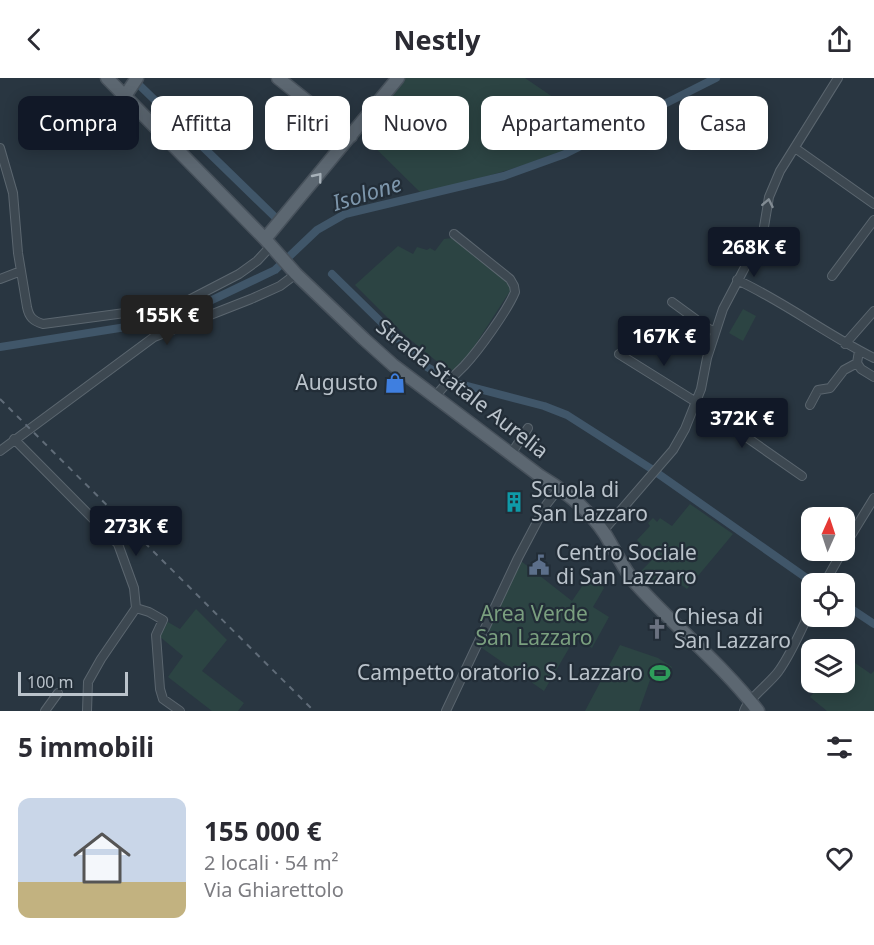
<!DOCTYPE html>
<html lang="it">
<head>
<meta charset="utf-8">
<style>
	:root { --surface:#fff; --page:#f7f7f7; --text:#2b2b33; --muted:#7c7c81; --line:#e1e1e2; --accent:#111827 }
	body { margin:0; font-family:"Noto Sans",sans-serif; background:var(--page); color:var(--text); height:100vh; display:flex; flex-direction:column; font-size:22px; white-space:nowrap }
	* { box-sizing:border-box; margin:0 }
	p { font-size:20px; color:var(--muted) }
	.icon { flex:none; width:33px; height:33px; fill:none; stroke:currentColor; stroke-width:2; stroke-linecap:round; stroke-linejoin:round }
	.map { position:relative; height:633px; overflow:hidden }
	.details { display:flex; flex-direction:column; background:var(--surface); flex:1 }
	.details>* { flex:none }
	.banner { position:absolute; left:18px; top:18px; width:838px; height:54px; display:flex; gap:12px }
	.needle { width:39px; rotate:3deg }
	.controls { position:absolute; left:801px; top:429px; display:grid; gap:12px }
	.controls a { display:grid; place-items:center; width:54px; height:54px; border-radius:12px; background:var(--surface); box-shadow:0 3px 15px #0003; font-size:30px }
	.scale { position:absolute; left:18px; bottom:15px; width:110px; box-sizing:border-box; padding-left:6px; border:3px solid #bac3cb; border-top:0; font-size:16px; line-height:21px; white-space:nowrap; color:#bac3cb; -webkit-text-stroke:4px #222d37; paint-order:stroke }
	.price { position:absolute; translate:-50% -51px; padding:0 14px; border-radius:6px; background:var(--accent); color:#fff; font-size:20px; line-height:39px; filter:drop-shadow(0 2px 3px #0008) }
	.price::after { content:''; position:absolute; left:50%; top:36px; width:18px; height:14px; margin-left:-9px; background:inherit; clip-path:polygon(0 0,100% 0,50% 100%) }
	.price.active { background:#222; color:#fff }
	ul { padding:0; list-style:none }
	li { display:flex; align-items:center; gap:18px; height:150px; padding:0 18px }
	li+li { border-top:2px solid var(--line) }
	li span { display:grid; place-items:center; flex:none; width:168px; height:120px; border-radius:12px; color:#555 }
	li>.icon { margin-inline-start:auto }
	span .icon { width:72px; height:72px; fill:#fffc; stroke-width:1 }
	li b { font-size:26px }
	h2 { display:flex; justify-content:space-between; align-items:center; height:72px; padding:0 18px; font-size:26px }
	.tag { padding:0 21px; border-radius:12px; background:var(--surface); box-shadow:0 3px 15px #0003; font-size:21px; line-height:54px }
	.tag.active { background:var(--accent); color:#fff }
	header { display:flex; justify-content:space-between; align-items:center; height:78px; padding:0 18px; background:var(--surface); font-size:27px; font-weight:700 }
	.map>svg:first-child { display:block }
	.green { fill:#2c4443 }
	.lines { fill:none; stroke-linecap:round; stroke-linejoin:round }
	.canal { stroke:#405669; stroke-width:8 }
	.minor-casing { stroke:#5b666f; stroke-width:10 }
	.primary-casing { stroke:#47515b; stroke-width:15 }
	.minor { stroke:#3d4851; stroke-width:8 }
	.primary { stroke:#5c6771; stroke-width:12 }
	.rail { stroke:#606c78; stroke-width:2; stroke-dasharray:6 6; stroke-linecap:butt }
	.oneway { stroke:#a7b1b9 }
	.oneway2 { stroke:#828c94 }
	.labels { text-anchor:middle; stroke-width:4.5; stroke-linejoin:round; paint-order:stroke }
	.poi-label { font-size:21px; fill:#bac3cb; stroke:#222d37; text-anchor:start }
	.street-label { font-size:21px; fill:#bac3cb; stroke:#222d37 }
	.park-label { font-size:21px; fill:#7a9f7f; stroke:#222d37 }
	.water-label { font-size:22px; font-style:italic; fill:#7d96ab; stroke:#222d37 }
</style>
</head>
<body>
<header><svg class="icon" aria-label="back" viewBox="0 0 24 24"><path d="M15 5l-7 7 7 7"/></svg>Nestly<svg class="icon" aria-label="share" viewBox="0 0 24 24"><path d="M12 15V3M7 8l5-5 5 5M5 13v7h14v-7"/></svg></header>
<div class="map">
<svg width="874" height="633" viewBox="0 0 874 633">
	<rect width="100%" height="100%" fill="#293641"/>
	<path class="green" d="M404,0H525L569,30L590,60C537,87 478,101 421,115L360,55Z
		M453,160L505,200L510,209V213L470,275L451,295L407,259L355,207L398,168L413,176L417,169L427,172L430,170L435,173L444,161Z
		M743,231L756,238L743,263L729,255Z
		M690,426L733,456L687,511L670,499L667,501L662,498L653,508L639,495L654,480L637,462L650,448L648,445L653,440L657,444L660,440L672,448Z
		M521,483L572,523L591,495L604,510L593,529L609,539L592,570L575,560L544,613L479,568Z
		M196,531L227,562L202,593L244,625L238,633H212L168,599L183,578L159,558L168,544L180,551Z
		M620,567L658,580L672,589L662,605L650,602L639,633H585Z
		M845,578L871,596L874,593V633H827L810,619L823,605L844,604Z"/>
	<g class="lines">
		<path class="canal" d="M133,1L277,141
			M332,196L427,289L456,305L544,328L567,337L650,390L815,506
			M0,269L170,242L275,192L317,152L345,136L504,98L565,76L716,0
			M844,526L874,546"/>
		<g class="minor-casing">
			<path id="minor" d="M0,70L13,115L18,175L27,229C29,239 33,243 43,246L162,230L185,224L239,196L257,183L271,168
				M795,70L874,126
				M832,198L874,142
				M0,201L21,193
				M737,202C785,224 827,257 874,280
				M672,224L709,251L715,253
				M845,266L874,233
				M619,276L696,324L802,398
				M857,285L861,291L874,299
				M435,319C444,307 454,298 464,288C479,272 507,233 515,214L514,208L510,201L454,156
				M810,327L818,312L830,310L844,292L857,285L859,273
				M14,361L118,466L134,510L136,530L101,581L88,604L87,633
				M0,373L154,259L251,221L280,208L296,196
				M511,376L528,350
				M603,453L673,372L685,351L701,311L707,280L723,231L763,155L769,119L780,93L838,0
				M844,469L874,420
				M824,506L843,472
				M136,530L149,534L163,542L156,557L160,611L163,621L180,633
				M45,633L58,615
				M446,633L518,480L546,427L560,409
				M744,633C748,621 769,606 778,594C792,575 801,551 812,530"/>
		</g>
		<g class="primary-casing">
			<path id="primary" d="M107,0L265,161L296,196L364,261L393,287L540,398C565,413 589,431 605,456C615,472 624,493 637,507C676,550 723,587 758,633
				M278,0L351,58
				M125,18L137,0
				M265,161L398,0"/>
		</g>
		<use href="#minor" class="minor"/>
		<use href="#primary" class="primary"/>
		<path class="rail" d="M0,321L314,633"/>
	</g>
	<defs><path id="oneway-chevron" d="M-2-3.5L2.5 0L-2 3.5" fill="none" stroke-width="1.6" stroke-linecap="round" stroke-linejoin="round" transform="scale(1.5)"/></defs>
	<use class="oneway" href="#oneway-chevron" transform="translate(318 99) rotate(-51)"/>
	<use class="oneway2" href="#oneway-chevron" transform="translate(768 125) rotate(-79)"/>
	<defs>
		<g id="shop-bare" transform="scale(1.62)"><path d="M-5-2.5h2.3a2.7 3.5 0 0 1 5.4 0H5L5.5 6h-11ZM-1.5-2.5h3a1.5 2.3 0 0 0-3 0Z" fill="#3f7fe0" stroke="#222d37" stroke-width="2.5" paint-order="stroke"/></g>
		<g id="building-bare" transform="scale(1.62)"><path d="M-4-6H4V6H1V3H-1V6H-4ZM-2.5-4.3h1.7v1.8h-1.7ZM.8-4.3h1.7v1.8H.8ZM-2.5-1h1.7V.8h-1.7ZM.8-1h1.7V.8H.8Z" fill="#0f9aa8" stroke="#222d37" stroke-width="2.5" paint-order="stroke"/></g>
		<g id="civic-bare" transform="scale(1.62)"><path d="M-.6-6.5H3V-4.5H.6V-3L4-1V1h2V6H-6V1h2V-1L-.6-3ZM-1.2 2.5V6h2.4V2.5Z" fill="#5c6f8a" stroke="#222d37" stroke-width="2.5" paint-order="stroke"/></g>
		<g id="church-bare" transform="scale(1.62)"><path d="M-1.2-6h2.4v3.5h3.3v2.4h-3.3V6h-2.4V-.1h-3.3v-2.4h3.3Z" fill="#6b7280" stroke="#222d37" stroke-width="2.5" paint-order="stroke"/></g>
		<g id="stadium-bare" transform="scale(1.62)"><path d="M0-5a6.5 5 0 1 0 0 10a6.5 5 0 1 0 0-10ZM-3.5-1.8h7v3.6h-7Z" fill="#2e9e5b" stroke="#222d37" stroke-width="2.5" paint-order="stroke"/></g>
	</defs>
	<g fill-rule="evenodd">
		<use href="#shop-bare" x="395" y="305"/>
		<use href="#building-bare" x="514" y="424"/>
		<use href="#civic-bare" x="539" y="487"/>
		<use href="#church-bare" x="657" y="551"/>
		<use href="#stadium-bare" x="660" y="595"/>
	</g>
	<g class="labels">
		<g class="poi-label">
			<text x="378" y="312" text-anchor="end">Augusto</text>
			<text x="531" y="419">Scuola di<tspan x="531" dy="24">San Lazzaro</tspan></text>
			<text x="556" y="482">Centro Sociale<tspan x="556" dy="24">di San Lazzaro</tspan></text>
			<text x="674" y="546">Chiesa di<tspan x="674" dy="24">San Lazzaro</tspan></text>
			<text x="643" y="602" text-anchor="end">Campetto oratorio S. Lazzaro</text>
		</g>
		<g class="street-label">
			<text transform="translate(462 311) rotate(38)" y="7">Strada Statale Aurelia</text>
		</g>
		<g class="park-label">
			<text x="534" y="543">Area Verde<tspan x="534" dy="24">San Lazzaro</tspan></text>
		</g>
		<g class="water-label">
			<text transform="translate(367 115) rotate(-17)" y="8">Isolone</text>
		</g>
	</g>
</svg>
<div class="controls">
<a><svg class="needle" viewBox="-14 -14 28 28"><path d="M0-13l5 13h-10z" fill="#e53935"/><path d="M0 13l5-13h-10z" fill="#7c7c81"/></svg></a>
<a><svg class="icon" aria-label="locate" viewBox="0 0 24 24"><circle cx="12" cy="12" r="6"/><path d="M12 2v4M12 18v4M2 12h4M18 12h4"/></svg></a>
<a><svg class="icon" aria-label="layers" viewBox="0 0 24 24"><path d="M12 4l9 5-9 5-9-5zM3 14l9 5 9-5"/></svg></a>
</div>
<div class="scale">100 m</div>
<b class="price" style="left:754px;top:200px">268K €</b>
<b class="price active" style="left:167px;top:268px">155K €</b>
<b class="price" style="left:664px;top:289px">167K €</b>
<b class="price" style="left:742px;top:371px">372K €</b>
<b class="price" style="left:136px;top:479px">273K €</b>
<div class="banner">
<a class="tag active">Compra</a>
<a class="tag">Affitta</a>
<a class="tag">Filtri</a>
<a class="tag">Nuovo</a>
<a class="tag">Appartamento</a>
<a class="tag">Casa</a>
</div>
</div>
<section class="details">
<h2>5 immobili<svg class="icon" aria-label="filters" viewBox="0 0 24 24"><path d="M4 7h16M4 17h16"/><circle cx="9" cy="7" r="2"/><circle cx="15" cy="17" r="2"/></svg></h2>
<ul>
<li><span style="background:linear-gradient(#c9d6e8 70%,#c2b280 0)"><svg class="icon" aria-label="home" viewBox="0 0 24 24"><path d="M3 11l9-7 9 7M6 9v11h12V9"/></svg></span><div><b>155 000 €</b><p>2 locali · 54 m²</p><p>Via Ghiarettolo</p></div><svg class="icon" aria-label="heart" viewBox="0 0 24 24"><path d="M12 20l-8-8c-3-5 5-10 8-4 3-6 11-1 8 4z"/></svg></li>
</ul>
</section>
</body>
</html>
